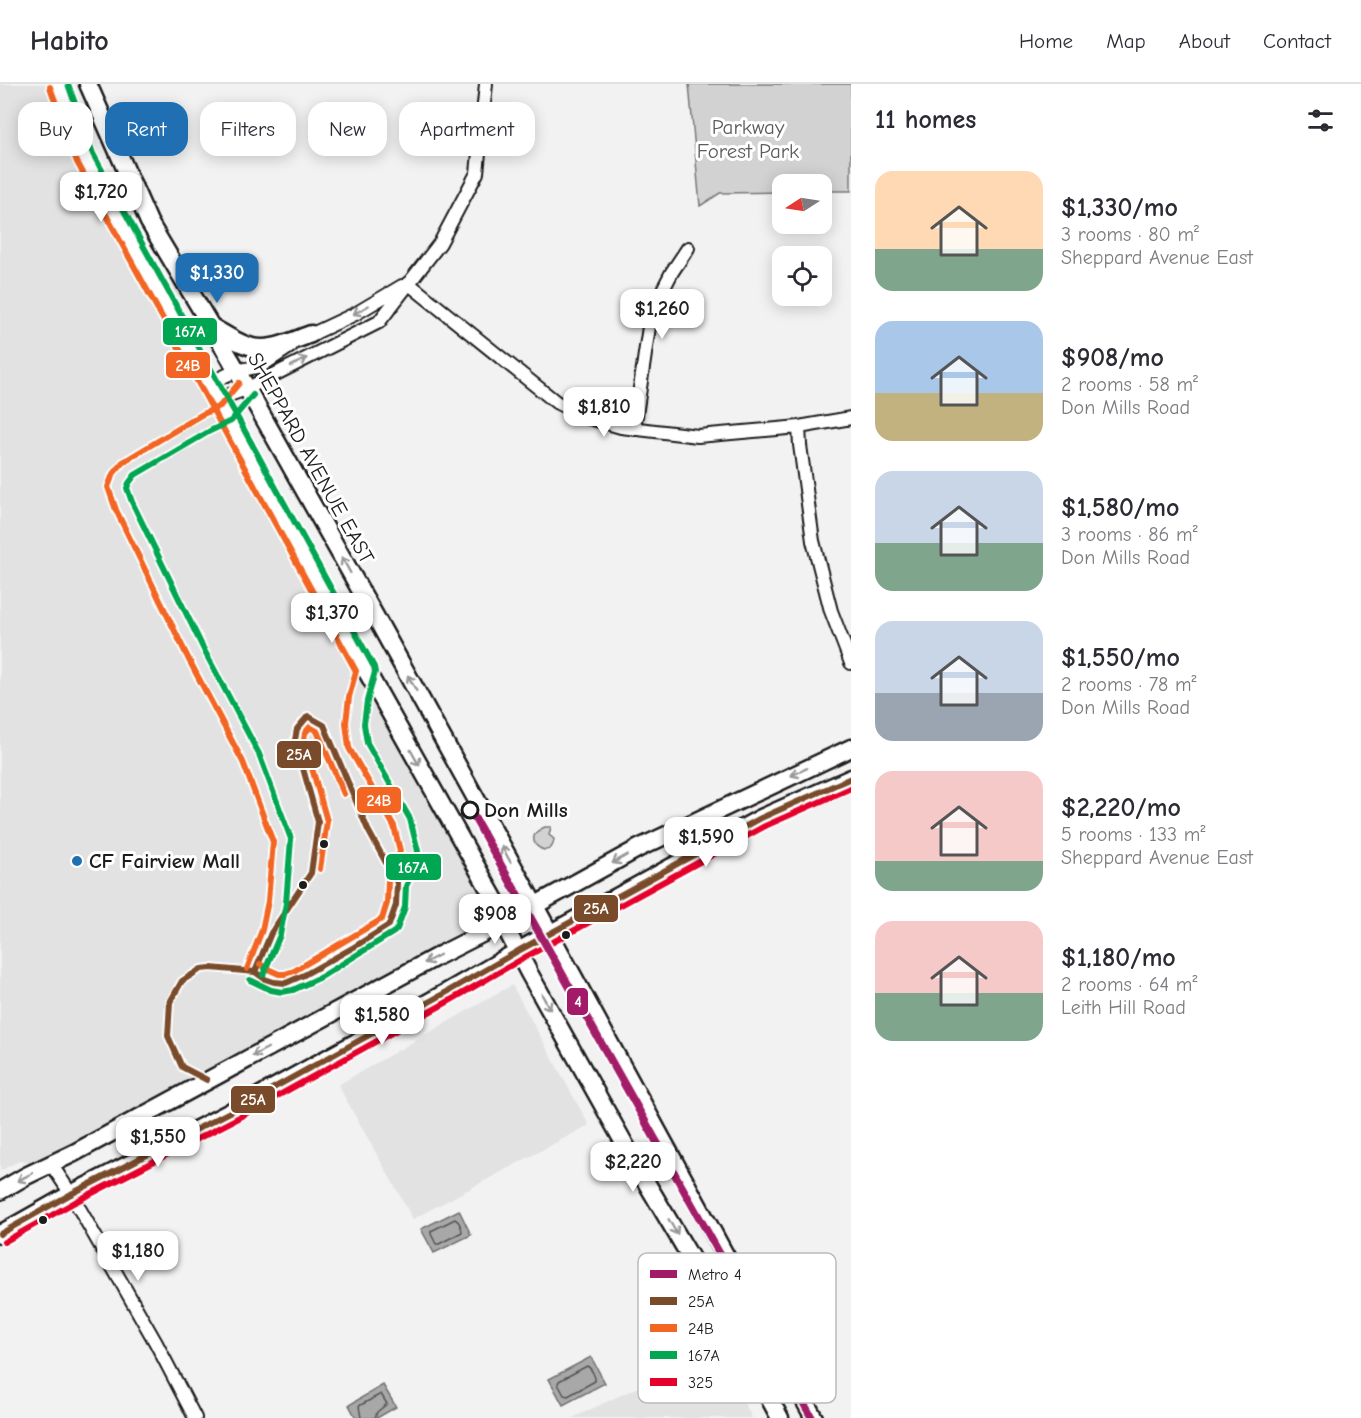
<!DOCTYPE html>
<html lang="en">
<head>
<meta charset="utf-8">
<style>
	:root { --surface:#fff; --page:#f2f2f3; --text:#2b2b33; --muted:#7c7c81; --line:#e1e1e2; --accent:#1f6fb2 }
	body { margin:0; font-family:"Comic Neue",sans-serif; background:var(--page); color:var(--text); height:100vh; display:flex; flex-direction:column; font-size:22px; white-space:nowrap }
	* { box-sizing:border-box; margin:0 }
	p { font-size:20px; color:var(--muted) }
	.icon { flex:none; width:33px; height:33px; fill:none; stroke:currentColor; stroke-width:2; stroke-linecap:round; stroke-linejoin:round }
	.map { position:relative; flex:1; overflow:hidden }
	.details { display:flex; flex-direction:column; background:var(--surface); width:510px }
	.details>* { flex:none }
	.guide { position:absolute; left:18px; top:18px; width:570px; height:54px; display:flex; gap:12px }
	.needle { width:39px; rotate:258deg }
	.controls { position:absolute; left:772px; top:90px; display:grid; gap:12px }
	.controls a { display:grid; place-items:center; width:60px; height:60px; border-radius:12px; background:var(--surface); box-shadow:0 3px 15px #0003; font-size:30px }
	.price { position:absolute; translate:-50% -51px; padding:0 14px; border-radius:12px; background:#fff; color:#222; font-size:20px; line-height:39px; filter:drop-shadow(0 2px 3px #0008) }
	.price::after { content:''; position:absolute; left:50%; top:36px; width:18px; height:14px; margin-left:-9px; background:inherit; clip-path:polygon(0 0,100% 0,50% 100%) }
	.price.current { background:var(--accent); color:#fff }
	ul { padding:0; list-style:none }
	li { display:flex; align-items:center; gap:18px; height:150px; padding:0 24px }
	li span { display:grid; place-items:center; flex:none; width:168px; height:120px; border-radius:18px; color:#555 }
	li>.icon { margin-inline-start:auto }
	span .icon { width:72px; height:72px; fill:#fffc; stroke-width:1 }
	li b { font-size:26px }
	h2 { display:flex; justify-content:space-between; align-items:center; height:72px; padding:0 24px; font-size:26px }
	.tag { padding:0 21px; border-radius:18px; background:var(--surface); box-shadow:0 3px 15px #0003; font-size:21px; line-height:54px }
	.tag.current { background:var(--accent); color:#fff }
	header { display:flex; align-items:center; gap:36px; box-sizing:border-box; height:84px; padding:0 30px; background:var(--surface); border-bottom:2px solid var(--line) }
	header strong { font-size:28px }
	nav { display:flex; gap:33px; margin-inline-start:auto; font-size:21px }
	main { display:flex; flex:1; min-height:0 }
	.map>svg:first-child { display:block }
	.built { fill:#e2e2e2 }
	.green { fill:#d2d2d2; stroke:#777; stroke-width:1.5 }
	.water { fill:#a8a8a8; stroke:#707070; stroke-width:1.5 }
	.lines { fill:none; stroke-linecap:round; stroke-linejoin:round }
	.shore { stroke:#545454; stroke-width:1.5 }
	.minor-casing { stroke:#1c1c1c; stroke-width:16 }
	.secondary-casing { stroke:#1c1c1c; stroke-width:21 }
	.minor { stroke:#fff; stroke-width:12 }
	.secondary { stroke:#fff; stroke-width:16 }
	.bus-1-casing { stroke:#fff; stroke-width:10 }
	.bus-2-casing { stroke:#fff; stroke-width:10 }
	.bus-3-casing { stroke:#fff; stroke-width:10 }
	.bus-4-casing { stroke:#fff; stroke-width:10 }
	.bus-1 { stroke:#7a4b2a; stroke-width:6 }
	.bus-2 { stroke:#f26522; stroke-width:6 }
	.bus-3 { stroke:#00a651; stroke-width:6 }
	.bus-4 { stroke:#e4002b; stroke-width:6 }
	.metro-1-casing { stroke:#fff; stroke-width:12 }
	.metro-1 { stroke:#a21a68; stroke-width:8 }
	.oneway { stroke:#999 }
	.stop-dot { fill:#fff; stroke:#1c1c1c; stroke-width:3 }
	.bus-dot { fill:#1c1c1c; stroke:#fff; stroke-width:2 }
	.poi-dot { fill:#1f6fb2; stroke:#fff; stroke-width:2 }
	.labels { text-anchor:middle; stroke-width:6; stroke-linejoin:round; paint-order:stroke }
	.park-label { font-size:21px; fill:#5c5c5c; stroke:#fff }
	.street-label { font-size:21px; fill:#1c1c1c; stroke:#fff }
	.stop-label { font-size:21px; font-weight:bold; fill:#1c1c1c; stroke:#fff; text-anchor:start }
	.poi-label { font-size:21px; font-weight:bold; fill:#1c1c1c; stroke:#fff; text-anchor:start }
	.key { fill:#fff; stroke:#bbb; stroke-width:1.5 }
	.key-label { font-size:16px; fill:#1c1c1c }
	.line-badge { stroke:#fff; stroke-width:2 }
	.badge-label { font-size:16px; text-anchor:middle; font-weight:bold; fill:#fff }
</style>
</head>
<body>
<header>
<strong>Habito</strong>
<nav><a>Home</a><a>Map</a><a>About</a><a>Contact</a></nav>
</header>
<main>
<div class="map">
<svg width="851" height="1334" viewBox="0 0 851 1334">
	<rect width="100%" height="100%" fill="#f2f2f2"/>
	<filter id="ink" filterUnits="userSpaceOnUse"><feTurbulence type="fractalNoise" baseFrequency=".0167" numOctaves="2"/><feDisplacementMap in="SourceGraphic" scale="12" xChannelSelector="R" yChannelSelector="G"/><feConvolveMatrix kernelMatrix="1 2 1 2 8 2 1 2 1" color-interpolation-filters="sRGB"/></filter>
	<g filter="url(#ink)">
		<path class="built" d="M0,0H58L85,74L503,839L45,1081L19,1077L0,1087Z
			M512,901L589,1041L413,1135L338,1001Z
			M716,1267L752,1334H572Z"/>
		<path class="green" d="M689,0H851V107H822V100H783V108L720,109L700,122Z
			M545,743H551L549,751L554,755C552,781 516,754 545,743Z"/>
		<path class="water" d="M459,1126L471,1151L434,1169L421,1145Z
			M591,1273L605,1299L563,1321L549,1295Z
			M383,1301L396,1323L377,1334H356L349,1321Z"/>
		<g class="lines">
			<path class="shore" d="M455,1135C459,1137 462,1144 462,1148L439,1160H436L431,1150V1147Z
				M587,1282C591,1284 596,1293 595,1297L568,1312L564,1311L558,1300L559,1297Z
				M361,1334L359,1322L381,1310L387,1320L377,1328L375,1334"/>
			<g class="minor-casing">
				<path id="minor" d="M408,199L556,318L586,333L621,343L698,352L799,343L851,334
					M306,253L355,230L402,202
					M209,299L236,287L261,282L291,262
					M218,315L246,305L379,238L440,159L477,89L486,0
					M799,343L800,361L813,457L831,527L851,579
					M634,345L651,229L672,188L688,164
					M51,1080L71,1110L156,1259L195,1334"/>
			</g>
			<g class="secondary-casing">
				<path id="secondary" d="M58,0L85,74L147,189L209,299L329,517L366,586L495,816L503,839L529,889L643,1093L717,1218L780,1334
					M88,0L149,138L231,276L375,532L517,789L814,1334
					M212,243C223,249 234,257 246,261C267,270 291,257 311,250
					M0,1107L26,1092L74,1069L438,872L503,839L639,764L851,664
					M0,1150L71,1110L230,1028L447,908L518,867L761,734L851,694"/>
			</g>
			<use href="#minor" class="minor"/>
			<use href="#secondary" class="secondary"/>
			<g class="bus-1-casing">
				<path id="bus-1" d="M255,888L271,849L311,789L318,738L295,656L297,645L308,632L324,641L368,746L397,799
					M207,996L182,983L168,952L170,918L182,897L201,885L211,884L255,888L265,895L274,898L286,899L304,891L354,863L389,841L396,821L397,799
					M0,1150L71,1110L230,1028L447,908L518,867L761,734L851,694"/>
			</g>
			<g class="bus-2-casing">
				<path id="bus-2" d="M50,3L77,78L356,587L349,613L346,639L349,664L394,742L400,767L394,787L388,797L387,819L382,835L294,887L285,890H279L270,886L260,880
					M239,299L220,322L201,331L123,378L113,390L108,403L116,426L188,574L243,678L273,758L268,817L262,846L247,885
					M320,785L327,737L304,656L305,649L310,643L317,647L344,710"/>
			</g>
			<g class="bus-3-casing">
				<path id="bus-3" d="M68,0L93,70L374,583L375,588L367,617L364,640L367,659L410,735L418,767L410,794L406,802L405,823L397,845L394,848L321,893L293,906L282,908L271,906L250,896
					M253,311L231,337L210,347L135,391L129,399L127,404L132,418L204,566L259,670L291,755L286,819L280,851L263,891"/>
			</g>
			<g class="bus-4-casing">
				<path id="bus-4" d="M4,1158L75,1118L234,1036L451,916L522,875L765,742L851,704"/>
			</g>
			<use href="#bus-1" class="bus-1"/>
			<use href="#bus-2" class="bus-2"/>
			<use href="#bus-3" class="bus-3"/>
			<use href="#bus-4" class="bus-4"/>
			<g class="metro-1-casing">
				<path id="metro-1" d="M470,726L812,1334"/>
			</g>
			<use href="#metro-1" class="metro-1"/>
		</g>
		<defs><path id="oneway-shaft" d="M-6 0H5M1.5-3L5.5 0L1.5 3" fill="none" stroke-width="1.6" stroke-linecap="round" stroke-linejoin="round" transform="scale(1.5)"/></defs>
		<g class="oneway">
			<use href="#oneway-shaft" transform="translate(361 226) rotate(150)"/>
			<use href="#oneway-shaft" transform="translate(299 278) rotate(-27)"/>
			<use href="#oneway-shaft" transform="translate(346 481) rotate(-119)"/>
			<use href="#oneway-shaft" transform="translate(412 599) rotate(-119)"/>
			<use href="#oneway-shaft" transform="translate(415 674) rotate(61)"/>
			<use href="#oneway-shaft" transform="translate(799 688) rotate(155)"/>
			<use href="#oneway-shaft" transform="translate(506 770) rotate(-119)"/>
			<use href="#oneway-shaft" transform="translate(620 775) rotate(151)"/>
			<use href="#oneway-shaft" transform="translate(432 875) rotate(152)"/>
			<use href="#oneway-shaft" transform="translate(546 918) rotate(61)"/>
			<use href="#oneway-shaft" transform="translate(260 968) rotate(152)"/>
			<use href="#oneway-shaft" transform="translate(25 1093) rotate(153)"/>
			<use href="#oneway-shaft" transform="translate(673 1143) rotate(60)"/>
		</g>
	</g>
	<circle class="stop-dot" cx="470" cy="726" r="8"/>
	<g class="bus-dot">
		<circle cx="324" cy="760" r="5"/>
		<circle cx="303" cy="801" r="5"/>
		<circle cx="566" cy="851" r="5"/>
		<circle cx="43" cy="1136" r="5"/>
	</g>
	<circle class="poi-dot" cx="77" cy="777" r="6"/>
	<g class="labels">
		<g class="park-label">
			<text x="748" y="50">Parkway<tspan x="748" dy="24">Forest Park</tspan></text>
		</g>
		<g class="street-label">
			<text transform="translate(311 374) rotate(61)" y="7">SHEPPARD AVENUE EAST</text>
		</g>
		<g class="stop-label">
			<text x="484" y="733">Don Mills</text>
		</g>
		<g class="poi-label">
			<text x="89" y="784">CF Fairview Mall</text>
		</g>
	</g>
	<rect x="638" y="1169" width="198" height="150" rx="9" class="key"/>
	<rect x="650" y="1186" width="27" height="8" fill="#a21a68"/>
	<rect x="650" y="1213" width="27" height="8" fill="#7a4b2a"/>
	<rect x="650" y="1240" width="27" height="8" fill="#f26522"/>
	<rect x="650" y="1267" width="27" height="8" fill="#00a651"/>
	<rect x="650" y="1294" width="27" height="8" fill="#e4002b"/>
	<g class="key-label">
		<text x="688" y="1196">Metro 4</text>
		<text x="688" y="1223">25A</text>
		<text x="688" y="1250">24B</text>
		<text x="688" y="1277">167A</text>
		<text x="688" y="1304">325</text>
	</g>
	<g class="line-badge">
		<rect x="162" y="233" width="56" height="29" rx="6" fill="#00a651"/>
		<rect x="165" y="267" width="46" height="28" rx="6" fill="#f26522"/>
		<rect x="276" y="656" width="46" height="29" rx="6" fill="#7a4b2a"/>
		<rect x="356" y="702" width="46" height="28" rx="6" fill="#f26522"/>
		<rect x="385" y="769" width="57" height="28" rx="6" fill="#00a651"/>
		<rect x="573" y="810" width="46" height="29" rx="6" fill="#7a4b2a"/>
		<rect x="566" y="903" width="23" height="29" rx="6" fill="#a21a68"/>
		<rect x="230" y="1001" width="46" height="29" rx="6" fill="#7a4b2a"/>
	</g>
	<g class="badge-label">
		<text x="190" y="253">167A</text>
		<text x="188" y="287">24B</text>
		<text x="299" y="676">25A</text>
		<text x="379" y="722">24B</text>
		<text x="413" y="789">167A</text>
		<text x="596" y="830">25A</text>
		<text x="578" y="923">4</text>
		<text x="253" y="1021">25A</text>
	</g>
</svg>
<div class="controls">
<a><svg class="needle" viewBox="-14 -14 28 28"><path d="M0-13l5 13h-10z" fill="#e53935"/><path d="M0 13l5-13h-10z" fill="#7c7c81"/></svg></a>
<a><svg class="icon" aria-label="locate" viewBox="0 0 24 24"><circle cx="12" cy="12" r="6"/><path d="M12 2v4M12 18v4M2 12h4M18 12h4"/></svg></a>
</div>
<b class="price" style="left:101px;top:139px">$1,720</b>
<b class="price current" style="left:217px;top:220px">$1,330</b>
<b class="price" style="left:662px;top:256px">$1,260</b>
<b class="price" style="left:604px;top:354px">$1,810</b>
<b class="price" style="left:332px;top:560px">$1,370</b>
<b class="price" style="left:706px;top:784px">$1,590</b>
<b class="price" style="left:495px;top:861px">$908</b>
<b class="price" style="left:382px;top:962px">$1,580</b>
<b class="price" style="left:158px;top:1084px">$1,550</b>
<b class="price" style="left:633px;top:1109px">$2,220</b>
<b class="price" style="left:138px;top:1198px">$1,180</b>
<div class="guide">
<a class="tag">Buy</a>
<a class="tag current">Rent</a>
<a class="tag">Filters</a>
<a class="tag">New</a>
<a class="tag">Apartment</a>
</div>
</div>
<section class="details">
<h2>11 homes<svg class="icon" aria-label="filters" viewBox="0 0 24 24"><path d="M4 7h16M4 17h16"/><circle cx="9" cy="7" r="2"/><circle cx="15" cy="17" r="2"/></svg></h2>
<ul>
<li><span style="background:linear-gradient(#ffd9b3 65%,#7fa58c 0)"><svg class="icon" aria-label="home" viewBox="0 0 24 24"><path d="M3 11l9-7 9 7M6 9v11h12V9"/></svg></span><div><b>$1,330/mo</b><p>3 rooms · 80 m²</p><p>Sheppard Avenue East</p></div></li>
<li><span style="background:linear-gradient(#a9c7e8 60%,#c2b280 0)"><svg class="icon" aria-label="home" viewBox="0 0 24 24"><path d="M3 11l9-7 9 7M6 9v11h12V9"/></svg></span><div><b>$908/mo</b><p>2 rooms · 58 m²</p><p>Don Mills Road</p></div></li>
<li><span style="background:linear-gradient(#c9d6e8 60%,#7fa58c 0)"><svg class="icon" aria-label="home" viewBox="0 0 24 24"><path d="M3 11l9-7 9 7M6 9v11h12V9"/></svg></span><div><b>$1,580/mo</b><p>3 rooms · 86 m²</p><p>Don Mills Road</p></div></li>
<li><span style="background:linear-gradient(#c9d6e8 60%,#9aa5b1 0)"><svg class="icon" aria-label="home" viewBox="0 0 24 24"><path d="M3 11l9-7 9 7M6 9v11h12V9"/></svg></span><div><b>$1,550/mo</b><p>2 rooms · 78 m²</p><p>Don Mills Road</p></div></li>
<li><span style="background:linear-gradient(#f6c9c9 75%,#7fa58c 0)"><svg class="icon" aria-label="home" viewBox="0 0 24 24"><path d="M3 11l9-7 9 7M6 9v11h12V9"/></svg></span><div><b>$2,220/mo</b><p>5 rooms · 133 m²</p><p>Sheppard Avenue East</p></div></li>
<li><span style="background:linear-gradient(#f6c9c9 60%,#7fa58c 0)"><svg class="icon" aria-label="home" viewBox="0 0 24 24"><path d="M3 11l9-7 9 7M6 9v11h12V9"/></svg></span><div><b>$1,180/mo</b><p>2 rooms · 64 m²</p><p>Leith Hill Road</p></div></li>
</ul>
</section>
</main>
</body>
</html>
